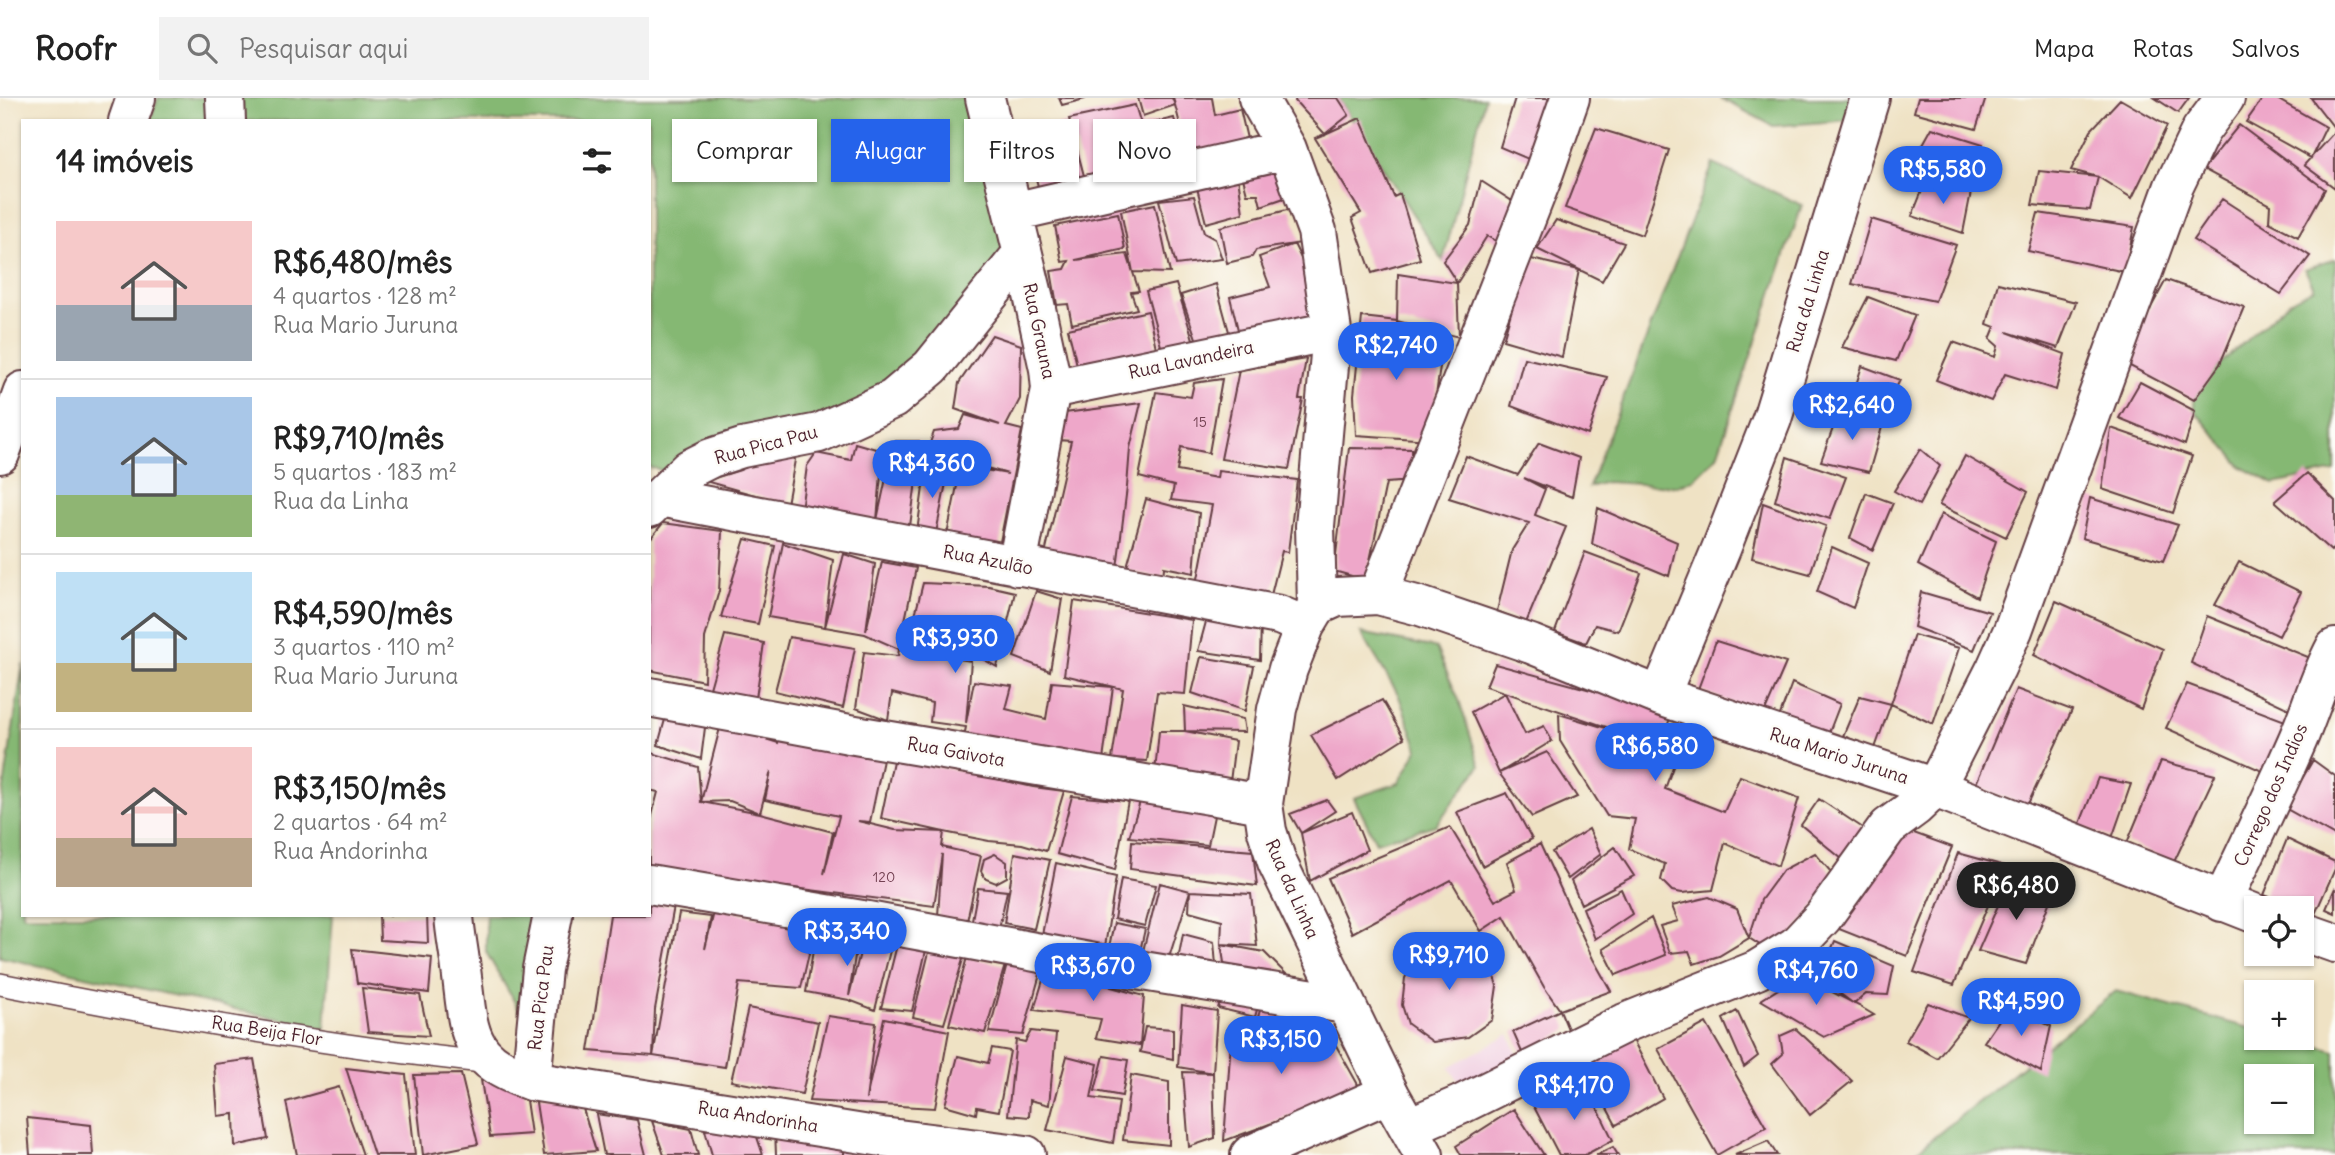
<!DOCTYPE html>
<html lang="pt">
<head>
<meta charset="utf-8">
<style>
	:root { --surface:#fff; --page:#f2f2f2; --text:#222; --muted:#767676; --line:#e0e0e0; --accent:#2563eb }
	body { margin:0; font-family:Delius,sans-serif; background:var(--page); color:var(--text); height:100vh; display:flex; flex-direction:column; font-size:26px; white-space:nowrap }
	* { box-sizing:border-box; margin:0 }
	p { font-size:23px; color:var(--muted) }
	.icon { flex:none; width:38px; height:38px; fill:none; stroke:currentColor; stroke-width:2; stroke-linecap:round; stroke-linejoin:round }
	.map { position:relative; flex:1; overflow:hidden }
	.side { position:absolute; left:21px; top:21px; width:630px; height:798px; display:flex; flex-direction:column; background:var(--surface); border-radius:0px; box-shadow:0 2px 5px #0004 }
	.side>* { flex:none }
	.hud { position:absolute; left:672px; top:21px; width:665px; height:63px; display:flex; gap:14px }
	.controls { position:absolute; left:2244px; top:798px; display:grid; gap:14px }
	.controls a { display:grid; place-items:center; width:70px; height:70px; border-radius:0px; background:var(--surface); box-shadow:0 2px 5px #0004; font-size:35px }
	.price { position:absolute; translate:-50% -60px; padding:0 16px; border-radius:24px; background:var(--accent); color:#fff; font-size:23px; line-height:46px; filter:drop-shadow(0 2px 4px #0008) }
	.price::after { content:''; position:absolute; left:50%; top:42px; width:21px; height:16px; margin-left:-10px; background:inherit; clip-path:polygon(0 0,100% 0,50% 100%) }
	.price.active { background:#222; color:#fff }
	ul { padding:0; list-style:none }
	li { display:flex; align-items:center; gap:21px; height:175px; padding:0 35px }
	li+li { border-top:2px solid var(--line) }
	li span { display:grid; place-items:center; flex:none; width:196px; height:140px; border-radius:0px; color:#555 }
	li>.icon { margin-inline-start:auto }
	span .icon { width:84px; height:84px; fill:#fffc; stroke-width:1 }
	li b { font-size:30px }
	h2 { display:flex; justify-content:space-between; align-items:center; height:84px; padding:0 35px; font-size:30px }
	.tag { padding:0 24px; border-radius:0px; background:var(--surface); box-shadow:0 2px 5px #0004; font-size:24px; line-height:63px }
	.tag.active { background:var(--accent); color:#fff }
	header { display:flex; align-items:center; gap:42px; box-sizing:border-box; height:98px; padding:0 35px; background:var(--surface); border-bottom:2px solid var(--line) }
	header strong { font-size:33px }
	nav { display:flex; gap:38px; margin-inline-start:auto; font-size:24px }
	.search { width:490px; height:63px; background:var(--page); display:flex; align-items:center; gap:18px; box-sizing:border-box; padding:0 24px; border-radius:0px; color:var(--muted); font-size:26px }
	.map>svg:first-child { display:block }
	.built { fill:#f1d0e2 }
	.forest { fill:#85b873; stroke:#686c4f; stroke-width:2; fill-rule:evenodd }
	.building { fill:#eea7c9; fill-rule:evenodd }
	.lines { fill:none; stroke-linecap:round; stroke-linejoin:round }
	.service-casing { stroke:#633c42; stroke-width:24 }
	.minor-casing { stroke:#633c42; stroke-width:42 }
	.tertiary-casing { stroke:#633c42; stroke-width:42 }
	.service { stroke:#fff; stroke-width:21 }
	.minor { stroke:#fff; stroke-width:38 }
	.tertiary { stroke:#fff; stroke-width:38 }
	.labels { text-anchor:middle; stroke-width:5; stroke-linejoin:round; paint-order:stroke }
	.number-label { font-size:14px; fill:#734152 }
	.street-label { font-size:18px; fill:#4a1f2b; stroke:#fdfcf7 }
</style>
</head>
<body>
<header>
<strong>Roofr</strong>
<div class="search"><svg class="icon" aria-label="search" viewBox="0 0 24 24"><circle cx="10" cy="10" r="6"/><path d="M15 15l6 6"/></svg>Pesquisar aqui</div>
<nav><a>Mapa</a><a>Rotas</a><a>Salvos</a></nav>
</header>
<div class="map">
<svg width="2335" height="1057" viewBox="0 0 2335 1057">
	<rect width="100%" height="100%" fill="#fdfcf7"/>
	<filter id="ink" filterUnits="userSpaceOnUse"><feTurbulence type="fractalNoise" baseFrequency=".0143" numOctaves="2"/><feDisplacementMap in="SourceGraphic" scale="14" xChannelSelector="R" yChannelSelector="G"/><feConvolveMatrix kernelMatrix="1 2 1 2 8 2 1 2 1" color-interpolation-filters="sRGB"/></filter>
	<filter id="wash" filterUnits="userSpaceOnUse"><feTurbulence type="fractalNoise" baseFrequency=".00686" numOctaves="4" result="noise"/><feDisplacementMap in="SourceGraphic" scale="28" xChannelSelector="R" yChannelSelector="G"/><feGaussianBlur stdDeviation="1.57" result="paint"/><feColorMatrix in="noise" values="0 0 0 0 0 0 0 0 0 0 0 0 0 0 0 0 0 1.4 0 .05"/><feComposite in="paint" operator="in"/></filter>
	<g filter="url(#wash)">
		<rect width="100%" height="100%" fill="#efe2c4"/>
		<path class="built" d="M1509,936L1519,959L1463,990L1449,969Z"/>
		<path class="forest" d="M158,0H967L1021,169L894,290L686,379L649,369V23H150Z
			M1338,0H1485L1443,163Z
			M1720,0H1865L1864,21L1773,28Z
			M1713,66L1802,107L1717,358L1693,382L1676,388L1606,384L1589,389Z
			M2335,161V373L2274,386L2242,369L2195,313L2192,291L2289,204L2314,190L2305,171Z
			M1361,535L1436,550L1459,602L1480,668L1436,727L1376,744L1354,700L1399,685L1418,651L1398,596Z
			M23,566V817H333L325,931L0,859V715Z
			M486,817H542L522,917L486,854Z
			M2116,893L2256,932V940H2285L2335,953V1057H1912ZM2256,978H2301V1024H2256Z"/>
		<g id="blocks">
			<path class="building" d="M1059,0H1085V1L1062,7Z
				M1138,0H1172L1175,7L1173,0H1212L1215,17L1240,11L1248,45L1190,65L1175,7L1143,18Z
				M1296,0H1338L1349,17L1325,36L1360,20L1394,99L1400,96L1420,161L1372,175L1352,120L1361,115L1315,40L1325,36L1295,3Z
				M1515,0H1550L1533,63L1500,49Z
				M1918,0H1986L1976,31L1914,14Z
				M2155,0H2189L2178,15Z
				M2263,0H2275L2326,29L2311,60L2246,24Z
				M2311,0H2335V31Z
				M2120,1L2167,28L2132,100L2098,79L2090,112L2032,107L2039,73L2098,79L2071,72L2091,32Z
				M1135,7L1156,74L1087,89L1069,21Z
				M1174,20L1184,58L1155,63L1144,27Z
				M1066,25L1081,90L1041,100L1024,34Z
				M2239,27L2325,91L2298,139L2269,124L2270,107L2203,71Z
				M1596,30L1669,52L1642,137L1565,110Z
				M1932,30L1983,46L1970,86L1913,64Z
				M2335,33V90L2304,67Z
				M1276,64L1287,99L1261,108L1258,96H1247L1242,76Z
				M1238,79L1243,115L1206,125L1197,90Z
				M1481,83L1515,105L1498,144L1487,138L1457,185L1443,163L1470,127Z
				M1926,83L1971,94L1963,135L1912,118Z
				M1194,98L1204,135L1215,141L1222,161L1176,167L1159,102Z
				M2222,101L2310,158L2281,196L2193,142Z
				M1155,106L1170,175L1133,174L1121,113Z
				M1291,111L1301,145L1256,152L1252,159L1227,165L1220,129Z
				M1118,115L1125,151L1076,162L1127,156L1139,193L1131,194L1137,211L1072,226L1068,206L1057,207L1051,173L1065,171L1069,163L1062,164L1055,128Z
				M2038,115L2134,129L2125,174L2028,153Z
				M1871,121L1956,147L1935,203L1852,186Z
				M1556,122L1624,145L1602,183L1537,151Z
				M1294,146L1310,179L1319,216L1240,240L1230,199L1270,189L1259,159Z
				M1527,160L1579,172L1562,259L1503,242Z
				M1398,176L1457,185L1459,239L1397,223Z
				M2166,182L2244,209L2220,266L2194,302L2128,267L2142,226Z
				M1998,185L2076,204L2058,250L2007,234L2065,256L2056,292L2005,276L1991,303L1936,282L1953,244L1995,259L1998,248L1990,241L1995,229L1987,226Z
				M1176,186L1196,251L1165,263L1146,193Z
				M1216,186L1231,241L1199,249L1181,197Z
				M1868,199L1915,217L1896,263L1842,249Z
				M1148,213L1158,259L1080,279L1068,231Z
				M1362,219L1397,223V236L1444,239L1430,342L1356,337L1354,297Z
				M992,237L1021,247L1020,301L1006,328L1022,332L998,454L946,442L961,368L1008,376L927,353L934,334L959,331L965,317L1000,327L955,311L959,285Z
				M1524,260L1607,279L1588,337L1511,308Z
				M1306,261L1299,301H1303L1289,371L1221,361L1239,272Z
				M1862,268L1900,282L1890,302L1855,290Z
				M1222,281L1209,355L1181,349L1177,373L1217,380L1218,373L1297,382L1288,454L1282,453L1271,497L1197,486L1212,407L1171,402L1174,388L1139,379L1156,294L1191,299L1194,285Z
				M2140,284L2195,313L2185,347L2119,320Z
				M1141,305L1130,350L1127,389L1117,470L1044,460L1071,343L1058,342L1065,315Z
				M1840,311L1882,329L1869,374L1821,363Z
				M2111,330L2192,358L2173,415L2102,391Z
				M891,343H919L926,367L895,361Z
				M855,345L883,353L877,422L801,412L807,368L816,355L851,362Z
				M1539,345L1579,360L1572,399L1524,380L1545,391L1535,417L1566,429L1526,525L1497,513L1512,452L1529,425L1449,400L1466,358L1518,377Z
				M779,350L795,362L787,406L705,383L740,372Z
				M1349,350L1412,351V383L1386,385L1366,482L1334,473Z
				M1920,351L1940,368L1919,407L1894,393Z
				M1965,358L2028,394L2006,439L1939,407Z
				M1787,359L1846,379L1830,421L1775,403Z
				M926,367L949,370L935,440L917,434Z
				M888,371L917,376L910,428L877,422Z
				M2307,375L2335,403V448L2331,453L2275,403Z
				M1866,395L1893,405L1873,452L1850,440Z
				M2090,400L2178,427L2163,463L2082,440Z
				M1146,401L1199,415L1194,475L1164,469L1163,481L1126,472Z
				M1763,405L1826,428L1810,476L1752,460Z
				M1598,410L1677,444L1669,478L1592,446Z
				M1941,416L1996,443L1977,499L1918,467Z
				M663,425L722,433L719,493L705,540L704,583L649,572V442Z
				M745,441L775,448L758,526L721,519Z
				M783,445L833,462L825,529L768,519Z
				M1832,449L1868,465L1853,510L1817,494Z
				M1585,454L1641,475L1618,533L1595,527L1586,545L1555,534Z
				M844,456L875,466L866,533L882,464L916,470L899,551L971,563L966,625L974,583L1012,588L1006,611L1046,621L1052,584L1113,589L1103,662L964,639L966,629L930,624L932,605L892,595L888,622L856,610L864,554L898,558L899,551L865,536L825,529Z
				M2239,464L2301,494L2279,538L2215,507Z
				M923,485L989,488L1015,494L997,569L974,556L946,554L909,541Z
				M1036,493L1062,501L1050,573L1014,559Z
				M1921,494L1990,514L1974,552L1914,529Z
				M1074,503L1192,522L1185,596L1157,594L1147,663L1112,661L1123,591L1064,577Z
				M2056,503L2163,551L2141,611L2034,557Z
				M2207,518L2313,561L2291,612L2191,565Z
				M1207,520L1261,524L1260,562L1198,553Z
				M725,537L764,545L754,614L707,601Z
				M1914,537L1959,550L1933,626L1891,606Z
				M789,539L855,550L843,610L775,593Z
				M1716,543L1786,565L1763,618L1698,591Z
				M1201,559L1254,568L1245,613L1192,595Z
				M1495,566L1672,614L1661,647L1679,652L1665,691L1724,714L1740,678L1799,700L1778,768L1725,745L1713,792L1682,795L1672,793L1661,782L1665,766L1629,751L1635,721L1607,718L1560,643L1559,616L1639,640L1486,588Z
				M1792,585L1840,606L1825,645L1777,625Z
				M2187,586L2288,624L2271,677L2166,630Z
				M2016,591L2072,612L2027,708L1975,688Z
				M1505,595L1525,636L1544,628L1552,643L1499,675L1471,614Z
				M1860,598L1891,606L1875,650L1843,638Z
				M1382,602L1404,640L1338,682L1311,637Z
				M669,607L707,614L701,661L658,647Z
				M1184,608L1243,621L1245,634L1185,633L1235,643L1230,684L1155,674L1159,633H1185Z
				M722,622L746,635L778,645L780,633L884,657L870,724L858,723L895,732L944,734L881,720L893,663L957,672L1033,689L1064,693L1046,753L1022,746L989,743L944,734L942,749L981,758L967,823L938,818L942,756L934,808L787,789L755,788L649,771V729L658,694L649,692V654L698,669L701,704L760,715L730,703L701,704ZM771,673L765,702L839,718L824,776L833,734L760,715Z
				M1547,654L1577,699L1532,719L1499,675Z
				M2313,662L2335,678V738L2285,710Z
				M2161,663L2215,677L2174,764L2127,745Z
				M2098,680L2131,686L2112,740L2079,728Z
				M1143,694L1216,708L1208,747L1129,739Z
				M1507,695L1532,741L1482,768L1457,714Z
				M1072,698L1128,703L1115,772L1057,756Z
				M1819,701L1866,732L1848,766L1801,727Z
				M1327,702L1335,713L1301,735L1352,714L1367,752L1310,783L1301,735L1290,716Z
				M1892,727L1952,749L1907,858L1839,831Z
				M1450,729L1495,803L1516,792L1507,764L1540,746L1593,861L1611,893L1560,912L1544,889L1504,818L1481,833L1451,782L1352,835L1328,780Z
				M1589,731L1601,756L1568,781L1552,754Z
				M2287,741L2335,764V771L2315,816L2264,797Z
				M1132,743L1253,753L1257,788L1130,771Z
				M1615,749L1634,778L1581,806L1571,783Z
				M1015,755L1050,762L1034,831L1004,825Z
				M1815,755L1836,780L1785,846L1766,851L1749,840L1761,802L1783,772Z
				M1958,755L2005,768L1954,887L1914,874Z
				M995,756L1007,764V779L996,785L986,781L981,773L984,761Z
				M1056,765L1116,779L1104,855L1041,842Z
				M2010,780L2052,797L2026,866L1978,853Z
				M1121,781L1156,787L1145,828L1114,821Z
				M1160,785L1190,793L1251,796L1257,848L1221,846L1264,854L1294,884L1226,877L1221,846L1222,822L1189,813L1190,793L1166,869L1141,861Z
				M978,790L1007,793L998,835L971,827Z
				M2335,790V815L2326,811Z
				M1621,791L1632,816L1595,841L1583,810Z
				M1709,799L1737,811L1749,840L1719,858L1694,866L1689,853L1670,855L1660,828L1678,823L1672,808Z
				M649,805L674,808L655,911L653,958L589,953L610,817H649Z
				M715,810L789,825L814,834L801,890L739,885L725,969L653,958L679,815L711,819L705,851Z
				M379,817H427L428,845L380,842Z
				M1651,820L1666,857L1616,877L1603,851Z
				M1114,825L1145,831L1138,862L1108,854Z
				M817,829L858,838L849,898L864,839L891,849L875,912L849,902L806,894Z
				M1183,836L1214,844L1217,879L1177,867Z
				M1440,841L1467,846L1489,862L1497,888L1492,922L1468,939L1433,944L1408,926L1402,907L1405,880L1415,862L1426,850Z
				M898,843L927,848L912,913L881,910Z
				M1835,843L1894,868L1888,897L1866,896L1854,906L1819,880Z
				M931,846L966,851L944,926L913,919Z
				M352,851L432,860L429,895L357,885Z
				M967,859L1005,867L985,935L949,927Z
				M1008,863L1042,869L1023,937L989,934Z
				M1047,869L1113,880L1111,889L1144,898L1140,947L1096,940L1101,921L1034,912Z
				M1800,877L1859,908L1874,917L1824,939L1761,902Z
				M362,890L420,897L429,938L368,934Z
				M1222,898L1259,904L1255,919L1218,910Z
				M1928,905L1969,920L1937,960L1906,943Z
				M1262,906L1320,918L1321,929L1258,919Z
				M1182,907L1217,913L1213,975L1215,1040L1189,1049L1183,974L1213,975L1178,969Z
				M2008,909L2051,928L2041,974L1984,944Z
				M748,910L818,924L802,996L731,983Z
				M1560,912L1568,931L1524,959L1513,934Z
				M1737,913L1758,958L1744,969L1723,921Z
				M828,918L876,925L866,1002L884,920L949,933L935,1010L809,1003Z
				M1706,925L1766,1029L1717,1057L1658,951Z
				M1232,928L1329,935L1361,992L1224,1043Z
				M1145,929L1173,931V961L1140,954Z
				M1796,931L1852,983L1810,1017L1772,966L1783,956L1780,938Z
				M1031,933L1056,936L1049,1007L1030,1002L1029,1019L1008,1017L1016,942L1025,944Z
				M1629,934L1663,1000L1616,1027L1580,960Z
				M992,950L1010,953L999,1013L977,1009L976,1016L945,1007L958,958L988,965Z
				M1067,958L1098,966L1091,1000L1119,1004L1113,1045L1047,1032Z
				M1104,958L1128,962L1122,998L1095,993Z
				M254,961L268,1041L235,1048L234,1016L218,1018L214,966Z
				M346,970L406,977L415,1057H374Z
				M461,976L478,1046L423,1057L414,977Z
				M1131,977L1169,984V1047L1123,1042Z
				M481,982H523L531,1036L490,1039Z
				M1585,984L1613,1042L1585,1057H1559L1533,1007Z
				M339,989L363,1057H297L286,1004Z
				M535,998H579L596,1053L544,1057Z
				M1514,1011L1544,1057H1461L1456,1048Z
				M596,1016L637,1022L646,1057H604Z
				M27,1020L91,1027L93,1057H30Z
				M652,1023L691,1031L698,1057H664Z
				M753,1027L763,1057H712L705,1032Z
				M775,1031L844,1044V1057H776Z
				M1768,1043L1777,1057H1735Z
				M1613,1049L1618,1057H1596Z"/>
		</g>
	</g>
	<g filter="url(#ink)">
		<use href="#blocks" fill-opacity="0" stroke="#633c42" stroke-width="2"/>
		<g class="lines">
			<g class="service-casing">
				<path id="service" d="M0,886C162,918 327,948 492,965"/>
			</g>
			<g class="minor-casing">
				<path id="minor" d="M985,0L1033,197L1049,271L1051,291L1017,468
					M1258,0L1287,51L1317,133L1332,233L1315,428L1317,508
					M128,23L136,0
					M1013,114L1287,51
					M1051,291L1332,233
					M0,356L23,293
					M660,399L689,371L711,360L742,350L819,335L893,301L931,269L1022,156
					M649,410L660,399L1279,517L1305,528
					M1378,497L1541,83L1570,0
					M1660,598L1721,451L1772,321L1870,0
					M649,599L855,637L1263,706
					M649,786L868,823L1100,866L1345,906
					M2222,804C2248,750 2274,696 2298,641C2311,611 2319,580 2335,550
					M2301,833L2335,845
					M531,983L542,871L553,817
					M1389,995L1277,764L1267,733L1263,706L1277,611L1288,571L1305,528L1317,508L1337,499L1378,497L1420,508L1531,546L1660,598L1935,690L2256,816
					M1409,1029L1460,1007L1625,925L1757,872L1796,848L1823,819L1888,729L1915,709L1935,690L1996,570L2013,532L2174,88L2201,32L2225,0"/>
			</g>
			<g class="tertiary-casing">
				<path id="tertiary" d="M225,0L226,23
					M454,817C455,835 459,853 461,871C469,931 464,962 531,983L882,1039L1026,1057
					M1250,1057L1389,995L1424,1057"/>
			</g>
			<use href="#service" class="service"/>
			<use href="#minor" class="minor"/>
			<use href="#tertiary" class="tertiary"/>
		</g>
	</g>
	<g class="labels">
		<g class="number-label">
			<text x="1200" y="329">15</text>
			<text x="884" y="784">120</text>
		</g>
		<g class="street-label">
			<text transform="translate(1808 203) rotate(-73)" y="6">Rua da Linha</text>
			<text transform="translate(1039 233) rotate(78)" y="6">Rua Grauna</text>
			<text transform="translate(1191 262) rotate(-12)" y="6">Rua Lavandeira</text>
			<text transform="translate(766 347) rotate(-15)" y="6">Rua Pica Pau</text>
			<text transform="translate(988 462) rotate(11)" y="6">Rua Azulão</text>
			<text transform="translate(956 654) rotate(10)" y="6">Rua Gaivota</text>
			<text transform="translate(1839 658) rotate(18)" y="6">Rua Mario Juruna</text>
			<text transform="translate(2271 697) rotate(-66)" y="6">Corrego dos Indios</text>
			<text transform="translate(1292 791) rotate(66)" y="6">Rua da Linha</text>
			<text transform="translate(541 900) rotate(-83)" y="6">Rua Pica Pau</text>
			<text transform="translate(267 933) rotate(9)" y="6">Rua Beija Flor</text>
			<text transform="translate(758 1019) rotate(9)" y="6">Rua Andorinha</text>
		</g>
	</g>
</svg>
<div class="controls">
<a><svg class="icon" aria-label="locate" viewBox="0 0 24 24"><circle cx="12" cy="12" r="6"/><path d="M12 2v4M12 18v4M2 12h4M18 12h4"/></svg></a>
<a>+</a>
<a>−</a>
</div>
<b class="price" style="left:1943px;top:108px">R$5,580</b>
<b class="price" style="left:1396px;top:284px">R$2,740</b>
<b class="price" style="left:1852px;top:344px">R$2,640</b>
<b class="price" style="left:932px;top:402px">R$4,360</b>
<b class="price" style="left:955px;top:577px">R$3,930</b>
<b class="price" style="left:1655px;top:685px">R$6,580</b>
<b class="price active" style="left:2016px;top:824px">R$6,480</b>
<b class="price" style="left:847px;top:870px">R$3,340</b>
<b class="price" style="left:1449px;top:894px">R$9,710</b>
<b class="price" style="left:1093px;top:905px">R$3,670</b>
<b class="price" style="left:1816px;top:909px">R$4,760</b>
<b class="price" style="left:2021px;top:940px">R$4,590</b>
<b class="price" style="left:1281px;top:978px">R$3,150</b>
<b class="price" style="left:1574px;top:1024px">R$4,170</b>
<div class="hud">
<a class="tag">Comprar</a>
<a class="tag active">Alugar</a>
<a class="tag">Filtros</a>
<a class="tag">Novo</a>
</div>
<section class="side">
<h2>14 imóveis<svg class="icon" aria-label="filters" viewBox="0 0 24 24"><path d="M4 7h16M4 17h16"/><circle cx="9" cy="7" r="2"/><circle cx="15" cy="17" r="2"/></svg></h2>
<ul>
<li><span style="background:linear-gradient(#f6c9c9 60%,#9aa5b1 0)"><svg class="icon" aria-label="home" viewBox="0 0 24 24"><path d="M3 11l9-7 9 7M6 9v11h12V9"/></svg></span><div><b>R$6,480/mês</b><p>4 quartos · 128 m²</p><p>Rua Mario Juruna</p></div></li>
<li><span style="background:linear-gradient(#a9c7e8 70%,#8fb573 0)"><svg class="icon" aria-label="home" viewBox="0 0 24 24"><path d="M3 11l9-7 9 7M6 9v11h12V9"/></svg></span><div><b>R$9,710/mês</b><p>5 quartos · 183 m²</p><p>Rua da Linha</p></div></li>
<li><span style="background:linear-gradient(#bfe0f5 65%,#c2b280 0)"><svg class="icon" aria-label="home" viewBox="0 0 24 24"><path d="M3 11l9-7 9 7M6 9v11h12V9"/></svg></span><div><b>R$4,590/mês</b><p>3 quartos · 110 m²</p><p>Rua Mario Juruna</p></div></li>
<li><span style="background:linear-gradient(#f6c9c9 65%,#b9a48a 0)"><svg class="icon" aria-label="home" viewBox="0 0 24 24"><path d="M3 11l9-7 9 7M6 9v11h12V9"/></svg></span><div><b>R$3,150/mês</b><p>2 quartos · 64 m²</p><p>Rua Andorinha</p></div></li>
</ul>
</section>
</div>
</body>
</html>
